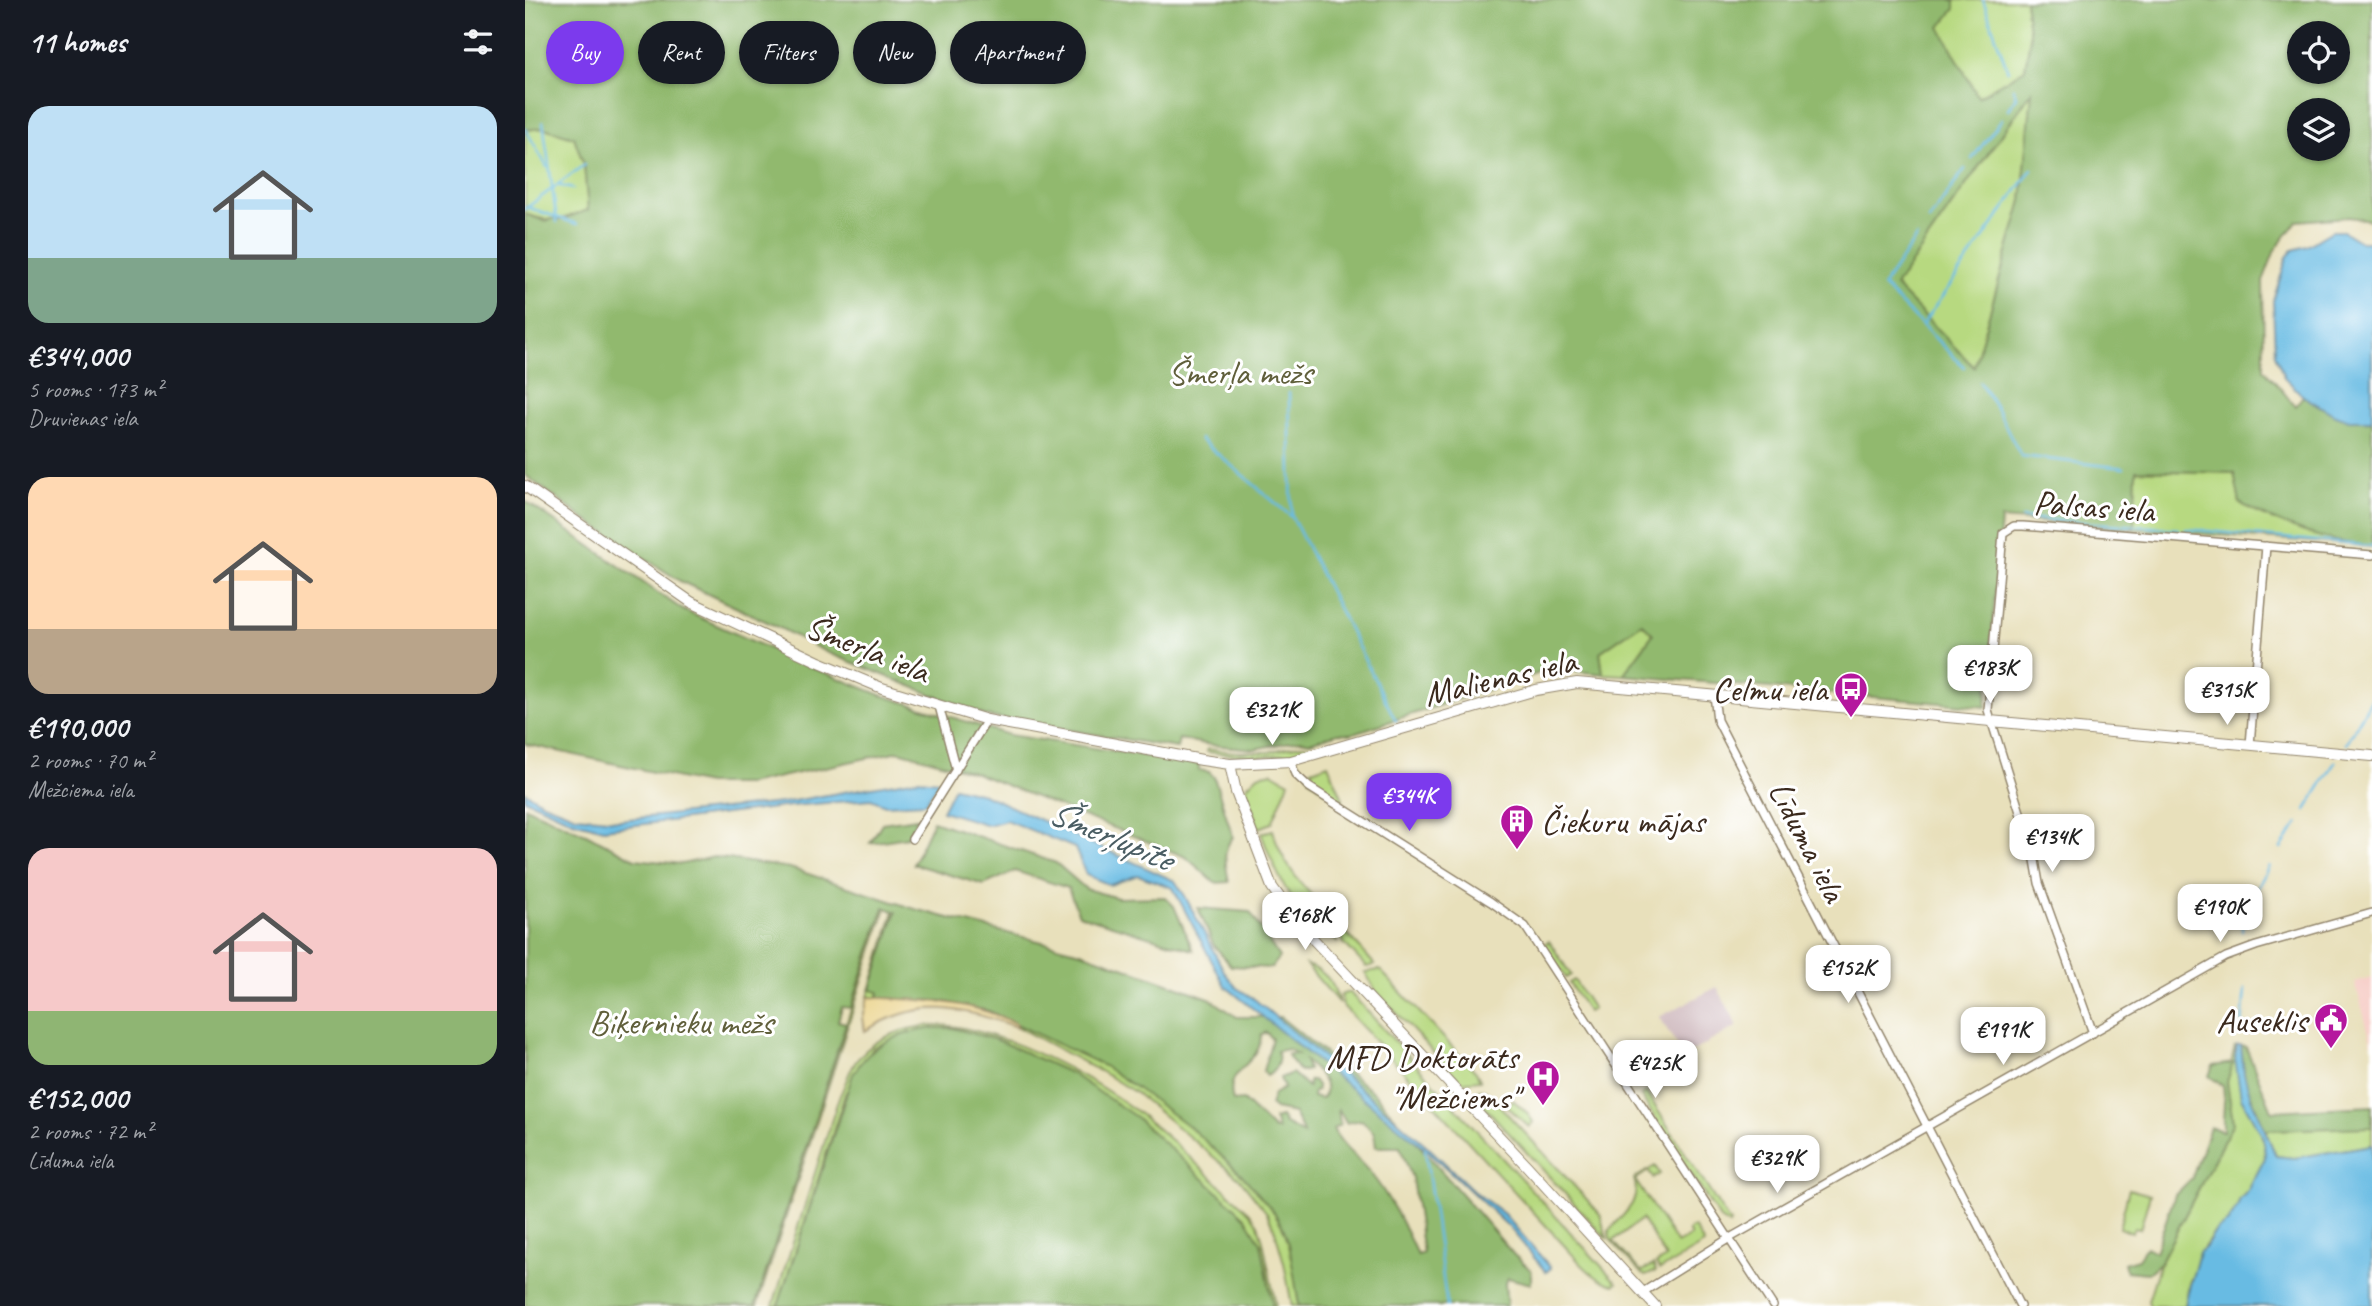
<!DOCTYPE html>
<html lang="en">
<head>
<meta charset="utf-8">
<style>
	:root { --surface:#171b24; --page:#242831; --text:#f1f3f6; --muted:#9ea1a6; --accent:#7c3aed }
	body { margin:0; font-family:Caveat,sans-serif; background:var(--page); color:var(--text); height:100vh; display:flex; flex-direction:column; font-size:26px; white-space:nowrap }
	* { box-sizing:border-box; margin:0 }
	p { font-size:23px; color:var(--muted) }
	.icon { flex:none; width:38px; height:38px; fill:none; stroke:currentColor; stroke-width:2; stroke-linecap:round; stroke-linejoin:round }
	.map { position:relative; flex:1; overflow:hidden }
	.side { display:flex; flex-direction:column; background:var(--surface); width:525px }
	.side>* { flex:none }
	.top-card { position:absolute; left:21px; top:21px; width:665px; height:63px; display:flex; gap:14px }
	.controls { position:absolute; left:1762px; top:21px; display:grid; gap:14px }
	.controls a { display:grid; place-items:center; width:63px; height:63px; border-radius:50%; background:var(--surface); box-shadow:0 2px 5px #0004; font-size:35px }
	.price { position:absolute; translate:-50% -60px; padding:0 16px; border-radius:14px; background:#fff; color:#222; font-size:23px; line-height:46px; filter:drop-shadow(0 2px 4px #0008) }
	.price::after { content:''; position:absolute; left:50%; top:42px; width:21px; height:16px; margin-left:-10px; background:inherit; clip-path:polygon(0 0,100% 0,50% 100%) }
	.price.active { background:var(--accent); color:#fff }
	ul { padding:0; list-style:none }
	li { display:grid; align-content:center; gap:14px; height:371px; padding:0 28px }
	li span { display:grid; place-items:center; height:217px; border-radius:21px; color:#555 }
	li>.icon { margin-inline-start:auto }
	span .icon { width:126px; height:126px; fill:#fffc; stroke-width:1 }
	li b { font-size:30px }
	h2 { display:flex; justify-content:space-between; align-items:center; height:84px; padding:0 28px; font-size:30px }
	.tag { padding:0 24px; border-radius:32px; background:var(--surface); box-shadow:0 2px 5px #0004; font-size:24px; line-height:63px }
	.tag.active { background:var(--accent); color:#fff }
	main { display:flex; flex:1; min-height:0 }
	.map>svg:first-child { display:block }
	.built { fill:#f7d0ca }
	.industrial { fill:#d2bec2 }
	.green { fill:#b7d980; stroke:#79824f; stroke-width:2 }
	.forest { fill:#91b96e; stroke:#667246; stroke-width:2; fill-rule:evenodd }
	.sand { fill:#eeda9e; stroke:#94825e; stroke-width:2 }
	.water { fill:#67bbe3; stroke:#517280; stroke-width:2 }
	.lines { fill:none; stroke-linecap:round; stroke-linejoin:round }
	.stream { stroke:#67bbe3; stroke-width:2.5 }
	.street-casing { stroke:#92856c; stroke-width:10 }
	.secondary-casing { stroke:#92856c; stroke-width:12 }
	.street { stroke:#fff; stroke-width:7 }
	.secondary { stroke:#fff; stroke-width:10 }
	.labels { text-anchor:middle; stroke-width:6; stroke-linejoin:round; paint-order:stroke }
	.park-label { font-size:35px; fill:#605f3b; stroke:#fff }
	.street-label { font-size:35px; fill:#3b2a1e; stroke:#fff }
	.poi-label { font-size:35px; fill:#3b2a1e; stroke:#fff; text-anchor:end }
	.water-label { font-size:37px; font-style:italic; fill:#4a5d63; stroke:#fff }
</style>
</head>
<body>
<main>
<section class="side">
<h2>11 homes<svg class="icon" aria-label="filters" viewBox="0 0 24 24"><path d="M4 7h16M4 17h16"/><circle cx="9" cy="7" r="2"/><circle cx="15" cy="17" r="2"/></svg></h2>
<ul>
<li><span style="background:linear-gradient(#bfe0f5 70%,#7fa58c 0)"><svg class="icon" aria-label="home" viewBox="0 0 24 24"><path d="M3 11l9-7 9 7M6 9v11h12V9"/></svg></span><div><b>€344,000</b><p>5 rooms · 173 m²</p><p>Druvienas iela</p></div></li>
<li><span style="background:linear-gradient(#ffd9b3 70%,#b9a48a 0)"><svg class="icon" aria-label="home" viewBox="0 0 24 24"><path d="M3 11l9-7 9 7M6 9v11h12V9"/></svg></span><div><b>€190,000</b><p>2 rooms · 70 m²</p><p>Mežciema iela</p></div></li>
<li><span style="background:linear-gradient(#f6c9c9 75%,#8fb573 0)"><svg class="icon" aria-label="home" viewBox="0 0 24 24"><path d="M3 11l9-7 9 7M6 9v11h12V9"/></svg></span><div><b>€152,000</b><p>2 rooms · 72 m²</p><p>Līduma iela</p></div></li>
</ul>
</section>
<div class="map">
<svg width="1847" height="1306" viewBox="0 0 1847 1306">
	<rect width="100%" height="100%" fill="#fff"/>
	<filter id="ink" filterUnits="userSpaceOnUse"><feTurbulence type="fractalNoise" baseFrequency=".0143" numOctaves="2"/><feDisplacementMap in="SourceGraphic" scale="14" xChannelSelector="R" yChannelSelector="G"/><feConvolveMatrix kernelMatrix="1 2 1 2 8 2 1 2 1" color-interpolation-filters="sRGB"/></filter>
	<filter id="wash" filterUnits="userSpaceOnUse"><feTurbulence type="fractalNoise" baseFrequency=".00686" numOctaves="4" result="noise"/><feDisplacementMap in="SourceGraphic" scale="28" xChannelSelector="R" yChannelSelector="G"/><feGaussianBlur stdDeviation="1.57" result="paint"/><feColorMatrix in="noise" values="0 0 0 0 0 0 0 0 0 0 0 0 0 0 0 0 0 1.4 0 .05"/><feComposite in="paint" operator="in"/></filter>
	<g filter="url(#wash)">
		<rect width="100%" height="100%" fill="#e8e0bb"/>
		<path class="built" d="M1847,977V1045L1830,982Z"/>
		<path class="industrial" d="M1192,987L1213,1026L1159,1056L1134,1017Z"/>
		<path class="green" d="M1337,0H1500L1505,38L1500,70L1452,97L1414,27Z
			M1508,90L1497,201L1449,367L1370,286Z
			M19,128L49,137L59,165L63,210C36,220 28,224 0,214V130Z
			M1611,470L1710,473L1715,503L1736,515L1819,544L1609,529Z
			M1117,623L1128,634L1098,675L1078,674L1075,652Z
			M774,745L786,746L787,749C752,759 718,757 682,752V749L711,752H744Z
			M803,764L818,799L816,803L785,779L783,775L784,771Z
			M747,772L764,782L747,823L734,828L722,794V786L733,775Z
			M748,830C757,869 785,893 812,922V942C768,909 755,885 736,833Z
			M359,907L361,908L232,1306H230Z
			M369,911H371L346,989L354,992L353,998L343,997Z
			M818,929L850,965L841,967L818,942Z
			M1024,941L1046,975L1041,978L1019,944Z
			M781,965C801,971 809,983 814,1003Z
			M855,970L951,1072L955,1080L936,1082L850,990L840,972Z
			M1049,980L1068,1009L1063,1012L1044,983Z
			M821,993H825L843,1012L1092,1283L1089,1285C1067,1280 1052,1259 1037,1243L818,1006L816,995Z
			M492,1024C520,1037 550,1050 578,1065C626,1092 736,1179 758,1228C769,1251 770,1281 774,1306H767L759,1263L750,1231L742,1213L714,1178L611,1093L575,1071L492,1027Z
			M411,1025C472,1026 568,1077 616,1115C654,1145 688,1180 724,1212L733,1224L738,1241L751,1306H748L547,1074L472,1040L428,1028H410L377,1035L348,1048L320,1094L253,1306H248L314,1097C320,1087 322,1076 328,1066C345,1038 379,1027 411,1025Z
			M1710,1046L1716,1098L1735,1131L1739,1142L1740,1158L1723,1191L1715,1199L1712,1208L1703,1222L1691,1230L1673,1256V1264L1664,1283L1660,1306H1625L1623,1301L1635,1263L1708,1123L1702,1082Z
			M954,1089L960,1090L1066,1204L1075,1214L1082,1239L956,1103L951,1096Z
			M1121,1092L1205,1223L1204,1225L1195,1219L1116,1096Z
			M988,1100L1002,1113L1008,1122L1004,1127L983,1107V1104Z
			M1847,1126V1145L1769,1158L1751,1156L1740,1130Z
			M1130,1166L1135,1174L1128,1178L1123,1171L1110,1180L1152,1244L1166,1236L1163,1231L1169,1227L1179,1244L1135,1270L1131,1264L1141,1258L1117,1219L1088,1241L1116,1272L1128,1265L1131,1271L1121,1276L1117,1274L1085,1239L1084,1231C1098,1214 1117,1202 1109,1179Z
			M1604,1189L1625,1195L1615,1229L1609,1228L1607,1233L1594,1228Z"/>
		<path class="forest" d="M0,0H1430V9L1415,27L1453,97L1500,69L1505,38L1500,0H1847V220L1823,217L1772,221L1750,250L1738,281L1739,369L1770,406L1778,396C1804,411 1816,422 1847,420V547C1802,542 1754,526 1715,503L1709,473L1611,470L1609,529L1476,519L1461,707L1098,675L1128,634L1117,623L1075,652L1078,674L1027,669L826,734L813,733L785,742L775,740L729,749L686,745L654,739L652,748L461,716L301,652L253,627L155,581L58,518L0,475V214L20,221L31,218L32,221L63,210L59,165L49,137L19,128L0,130ZM1774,33H1813V72H1774ZM1507,91L1497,201L1449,367L1370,286ZM1774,110H1813V149H1774Z
			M0,501L158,610L283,666L356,695L484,735L674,764V770L684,772L689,777L708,837C696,851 701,865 704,882L690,883L661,857L448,772L374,751L223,784H182L0,744Z
			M0,807L61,834L110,859L157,864L189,857L265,868L393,910L556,952L684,998L712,1017H755L850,1094L989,1255L1006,1270V1284L983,1278L980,1285L982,1306H774L764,1244L758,1227L749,1212L717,1175L666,1128L613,1089L579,1066L464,1011L417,1001L353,998L354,992L346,990L347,986L371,912L359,907L326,1008L317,1007L313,1021L321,1023L230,1306H0ZM741,1032L747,1039L738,1071L742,1076C751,1071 756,1060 752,1051L763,1049L772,1054H762L775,1072L783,1070L780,1061C791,1070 809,1086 796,1099L788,1097V1092L792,1091V1085L788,1080H784L783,1087L767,1073L755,1078L759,1088L749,1094L745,1105L750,1109L769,1113L779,1134L760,1124L756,1117L749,1119L753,1130H749L718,1100L708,1101C698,1067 735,1067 736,1036ZM813,1108L821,1123L837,1120L849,1133L851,1147H875L887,1178L898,1253L892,1255C879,1226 866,1199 846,1174C834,1159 817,1147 808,1129L815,1125Z
			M392,818L382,837L345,843L357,823Z
			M408,821L531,863L561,889L593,898L640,897L649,906L668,950L554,915L543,888L490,871L459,885L388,864Z
			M673,908L725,912L754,957L747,968L706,966L688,944Z
			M410,1028H428L472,1040L547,1074L611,1117L721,1218L736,1243L748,1306H253L328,1074C346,1043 376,1032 410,1028Z
			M1716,1046L1721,1047L1747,1111L1847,1106V1127L1740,1130L1720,1081Z
			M1708,1063L1702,1082L1708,1123L1635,1263L1623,1273L1601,1271L1599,1263L1613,1259L1621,1247L1630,1252L1650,1195L1667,1178L1685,1127L1698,1131C1697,1116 1701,1102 1698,1086L1684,1076L1688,1066Z"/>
		<path class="sand" d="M343,997C400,1001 438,998 492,1024V1027C433,1007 396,997 340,1031L338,1018Z"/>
		<path class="water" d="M1807,231H1818L1836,242H1847V420H1824L1810,415L1778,396L1759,377L1750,354L1748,301L1762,257L1768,250L1782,246Z
			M392,779L415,781L400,803L360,805L346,799L266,806L79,829L48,821L0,799V792L18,803L51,816L94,820L257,803Z
			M429,787L458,794L650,881L660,896L700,973L712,988L728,998L814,1070L901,1145L950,1192L979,1214L1026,1268L1021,1272L985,1228L903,1151L700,986L648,888L613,875L585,885L561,875L550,848L481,820L463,825L417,811Z
			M1712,1046H1716L1719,1074L1726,1098L1751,1156L1769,1158L1847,1145V1306H1660C1663,1287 1670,1271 1674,1252L1680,1248L1691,1230L1703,1222L1712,1208L1715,1199L1723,1191L1740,1158L1739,1142L1735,1131L1716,1098L1710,1059Z"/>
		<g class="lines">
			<path class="stream" d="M1458,0L1483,71
				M1483,109L1491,97L1488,88
				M18,122L32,222
				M0,128L22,167
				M1447,159L1477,119
				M32,185L48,189
				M2,207L52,224
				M0,209L59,165
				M1404,220L1440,169
				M1392,236L1358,286L1439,367
				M1397,325L1507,169
				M1455,382L1473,411L1496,456L1599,468
				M764,393L767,517L871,721
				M675,439L767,517
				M1497,518L1654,529
				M1660,529L1847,546
				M1821,744L1847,699
				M1781,810L1810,762
				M1756,848L1773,823
				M1717,931L1721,910L1744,866
				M1717,1023L1720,989
				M900,1149L922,1306"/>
		</g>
	</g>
	<g filter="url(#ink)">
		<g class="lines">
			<g class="street-casing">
				<path id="street" d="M1189,695L1192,720L1495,1306
					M414,706L431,770
					M1725,745L1741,546
					M766,761L770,774L784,787L966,902L1000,926L1248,1306
					M387,839L462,720
					M1568,1033L1514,883L1510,860L1463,710L1478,533L1489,526H1498L1847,555
					M1118,1292L1203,1239L1701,957L1731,946L1847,913"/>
			</g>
			<g class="secondary-casing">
				<path id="secondary" d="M0,486L166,602L292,661L357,688L462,720L677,760L705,764L766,761L1011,690L1052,683L1847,756
					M705,764L711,792L747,887L773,923L1002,1166L1130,1306"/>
			</g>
			<use href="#street" class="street"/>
			<use href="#secondary" class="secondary"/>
		</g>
	</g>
	<defs>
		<g id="bus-pin" transform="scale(1.75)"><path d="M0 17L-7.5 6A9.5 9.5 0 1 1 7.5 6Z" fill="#b5179e" stroke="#fff"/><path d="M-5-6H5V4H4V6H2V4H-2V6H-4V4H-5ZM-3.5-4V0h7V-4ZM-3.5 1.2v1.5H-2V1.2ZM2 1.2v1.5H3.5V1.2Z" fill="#fff"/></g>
		<g id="building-pin" transform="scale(1.75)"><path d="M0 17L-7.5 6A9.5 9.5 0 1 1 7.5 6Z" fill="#b5179e" stroke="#fff"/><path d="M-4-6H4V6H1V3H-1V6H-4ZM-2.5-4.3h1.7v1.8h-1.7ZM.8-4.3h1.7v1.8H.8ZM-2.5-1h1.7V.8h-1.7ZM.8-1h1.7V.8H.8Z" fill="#fff"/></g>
		<g id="civic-pin" transform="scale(1.75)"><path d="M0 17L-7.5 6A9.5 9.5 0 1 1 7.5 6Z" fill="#b5179e" stroke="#fff"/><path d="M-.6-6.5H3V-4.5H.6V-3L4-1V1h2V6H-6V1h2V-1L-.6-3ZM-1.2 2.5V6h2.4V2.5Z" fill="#fff"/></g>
		<g id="hospital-pin" transform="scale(1.75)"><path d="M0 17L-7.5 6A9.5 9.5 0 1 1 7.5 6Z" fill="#b5179e" stroke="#fff"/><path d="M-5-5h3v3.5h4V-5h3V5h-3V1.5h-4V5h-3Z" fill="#fff"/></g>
	</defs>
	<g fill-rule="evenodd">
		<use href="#bus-pin" x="1326" y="689"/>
		<use href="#building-pin" x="992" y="821"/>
		<use href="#civic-pin" x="1806" y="1020"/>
		<use href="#hospital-pin" x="1018" y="1077"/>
	</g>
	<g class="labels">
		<g class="park-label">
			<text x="715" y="384">Šmerļa mežs</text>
			<text x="156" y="1034">Biķernieku mežs</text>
		</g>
		<g class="street-label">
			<text transform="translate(1569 506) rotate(4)" y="12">Palsas iela</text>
			<text transform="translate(343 648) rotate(22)" y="12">Šmerļa iela</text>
			<text transform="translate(975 677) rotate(-13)" y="12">Malienas iela</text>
			<text transform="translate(1283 841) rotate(63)" y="12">Līduma iela</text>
		</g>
		<g class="poi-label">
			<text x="1302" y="701">Celmu iela</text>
			<text x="1016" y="833" text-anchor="start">Čiekuru mājas</text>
			<text x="1782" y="1032">Auseklis</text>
			<text x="993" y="1069">MFD Doktorāts<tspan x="993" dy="40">"Mežciems"</tspan></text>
		</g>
		<g class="water-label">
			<text transform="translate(586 834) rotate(23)" y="13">Šmerļupīte</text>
		</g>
	</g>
</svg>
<div class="controls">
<a><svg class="icon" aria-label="locate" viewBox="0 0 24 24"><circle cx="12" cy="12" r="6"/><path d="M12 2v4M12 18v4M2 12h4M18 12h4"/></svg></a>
<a><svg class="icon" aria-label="layers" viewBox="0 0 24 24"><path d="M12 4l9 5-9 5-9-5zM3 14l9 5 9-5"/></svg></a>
</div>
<b class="price" style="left:1465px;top:705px">€183K</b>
<b class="price" style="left:1702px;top:727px">€315K</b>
<b class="price" style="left:747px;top:747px">€321K</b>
<b class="price active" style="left:884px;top:833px">€344K</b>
<b class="price" style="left:1527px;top:874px">€134K</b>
<b class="price" style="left:1695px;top:944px">€190K</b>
<b class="price" style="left:780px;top:952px">€168K</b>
<b class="price" style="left:1323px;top:1005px">€152K</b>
<b class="price" style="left:1478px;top:1067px">€191K</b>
<b class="price" style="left:1130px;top:1100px">€425K</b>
<b class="price" style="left:1252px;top:1195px">€329K</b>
<div class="top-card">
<a class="tag active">Buy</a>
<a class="tag">Rent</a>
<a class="tag">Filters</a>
<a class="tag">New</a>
<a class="tag">Apartment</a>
</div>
</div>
</main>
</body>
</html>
